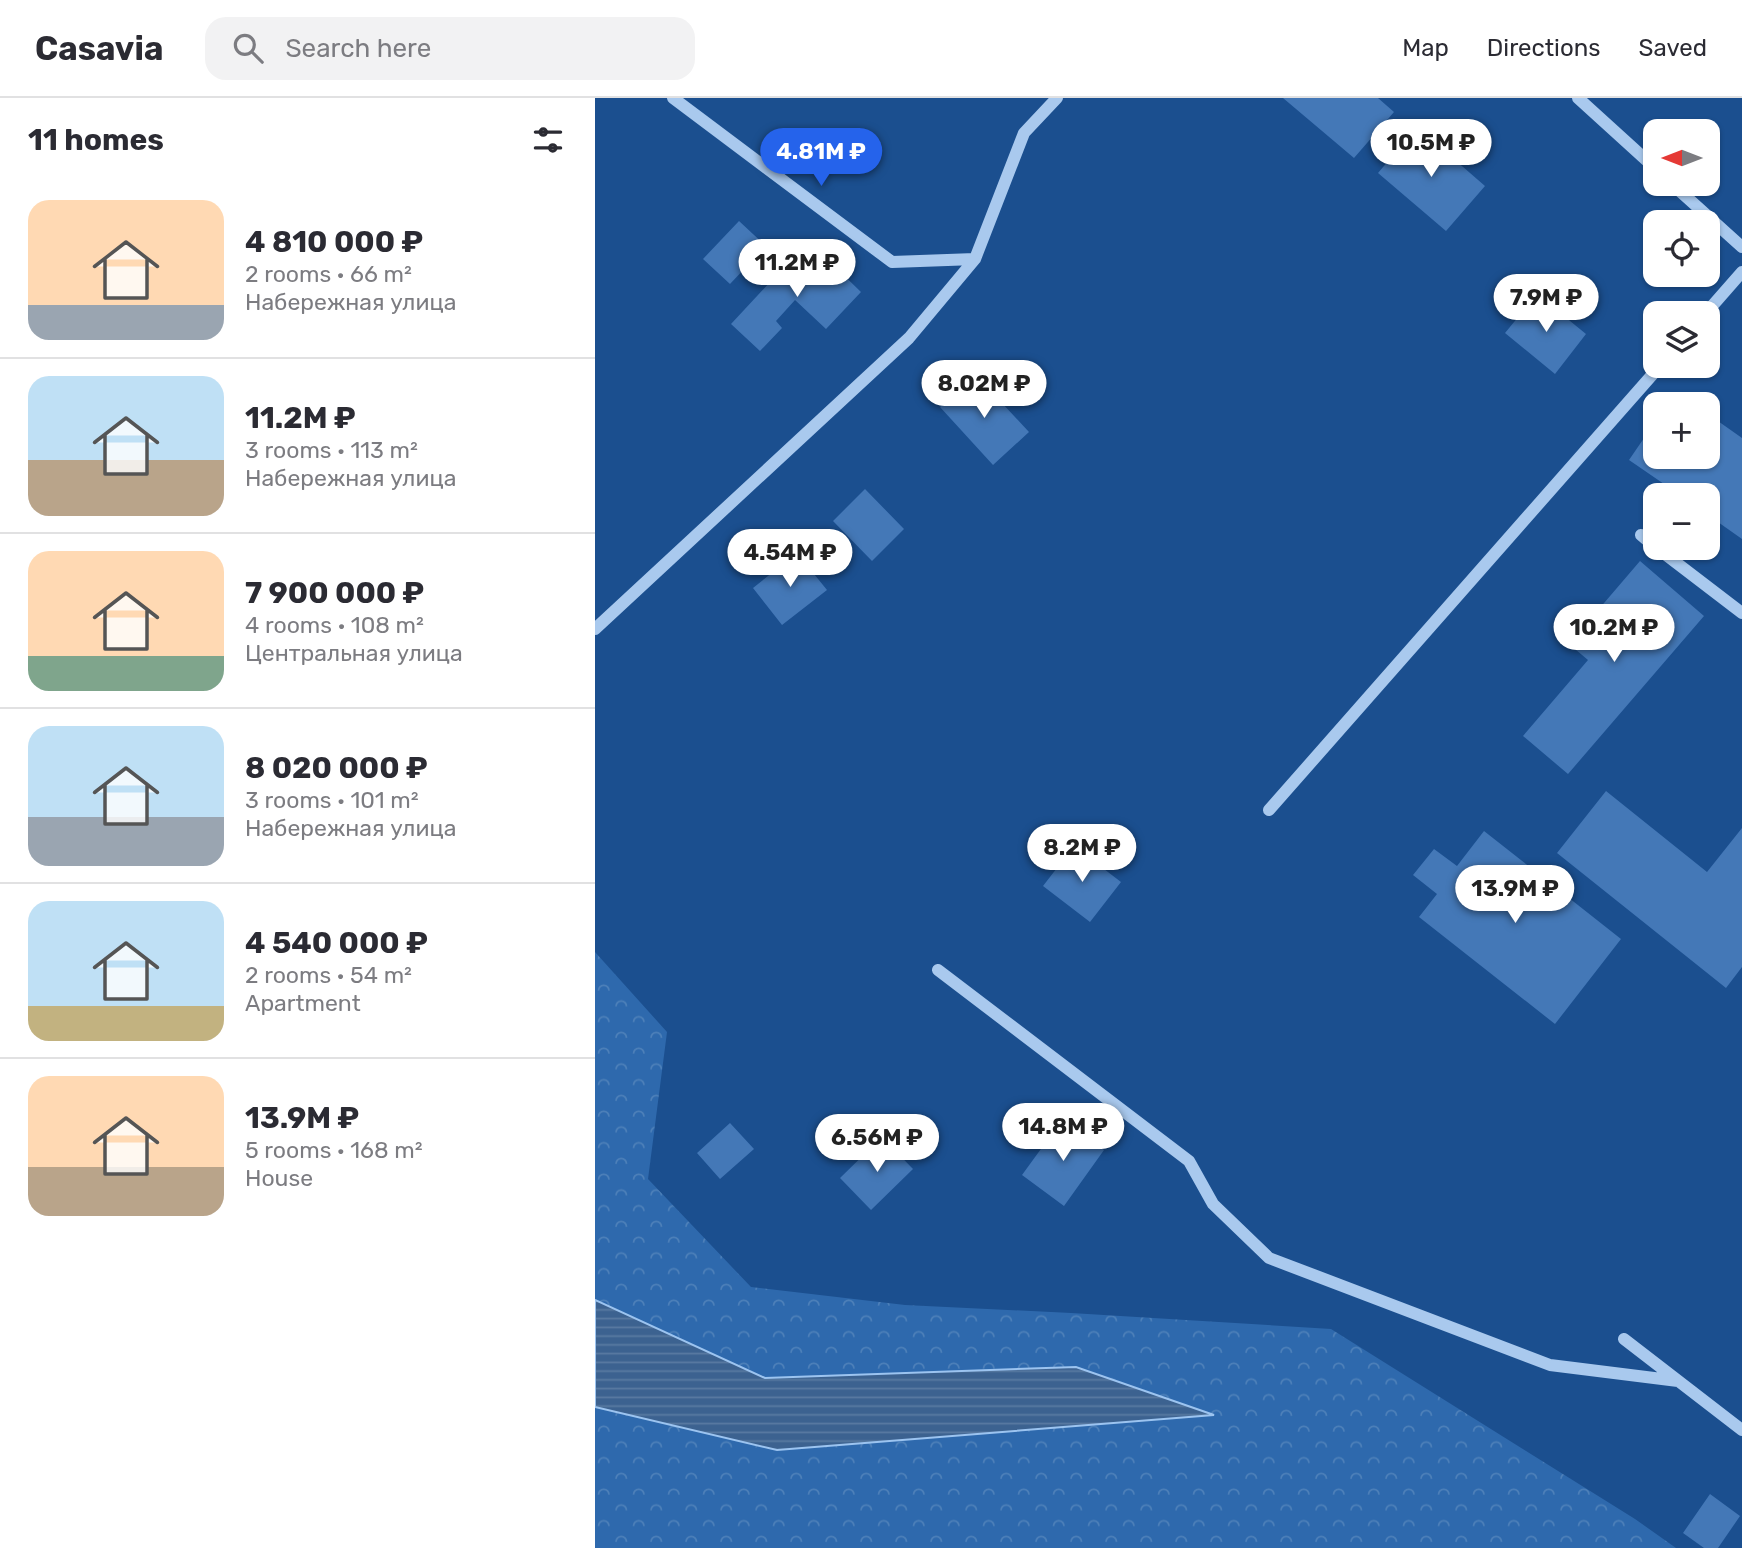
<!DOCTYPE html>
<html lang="en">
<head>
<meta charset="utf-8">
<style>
	:root { --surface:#fff; --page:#f2f2f3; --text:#2b2b33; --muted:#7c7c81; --line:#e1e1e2; --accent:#2563eb }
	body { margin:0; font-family:Rubik,sans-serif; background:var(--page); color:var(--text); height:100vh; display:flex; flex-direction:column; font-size:26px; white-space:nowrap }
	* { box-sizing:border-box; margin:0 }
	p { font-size:23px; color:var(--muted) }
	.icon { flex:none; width:38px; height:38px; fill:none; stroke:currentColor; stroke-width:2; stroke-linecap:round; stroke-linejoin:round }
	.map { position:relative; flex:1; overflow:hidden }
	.details { display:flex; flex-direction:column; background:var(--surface); width:595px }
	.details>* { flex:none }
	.needle { width:46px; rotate:270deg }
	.buttons { position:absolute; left:1048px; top:21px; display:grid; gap:14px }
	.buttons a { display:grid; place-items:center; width:77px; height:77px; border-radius:14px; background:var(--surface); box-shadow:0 2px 5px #0004; font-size:35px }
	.price { position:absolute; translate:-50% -60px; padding:0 16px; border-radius:24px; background:#fff; color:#222; font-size:23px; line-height:46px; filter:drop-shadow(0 2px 4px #0008) }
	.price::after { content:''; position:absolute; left:50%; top:42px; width:21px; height:16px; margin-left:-10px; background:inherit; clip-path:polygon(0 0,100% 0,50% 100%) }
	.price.active { background:var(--accent); color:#fff }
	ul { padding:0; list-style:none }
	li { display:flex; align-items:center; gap:21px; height:175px; padding:0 28px }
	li+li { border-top:2px solid var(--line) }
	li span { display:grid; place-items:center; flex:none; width:196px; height:140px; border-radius:21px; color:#555 }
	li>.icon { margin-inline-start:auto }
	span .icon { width:84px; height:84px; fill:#fffc; stroke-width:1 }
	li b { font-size:30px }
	h2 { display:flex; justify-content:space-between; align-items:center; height:84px; padding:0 28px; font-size:30px }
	header { display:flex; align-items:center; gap:42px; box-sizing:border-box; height:98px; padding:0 35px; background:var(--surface); border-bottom:2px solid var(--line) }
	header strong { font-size:33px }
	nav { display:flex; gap:38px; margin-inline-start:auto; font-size:24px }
	.search { width:490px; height:63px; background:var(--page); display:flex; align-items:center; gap:18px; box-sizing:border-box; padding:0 24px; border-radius:21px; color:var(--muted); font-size:26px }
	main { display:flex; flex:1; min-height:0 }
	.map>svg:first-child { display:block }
	.forest { fill:url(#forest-crowns) }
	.water { fill:url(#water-rules); stroke:#9cc4f0; stroke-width:2 }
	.building { fill:#4478b7 }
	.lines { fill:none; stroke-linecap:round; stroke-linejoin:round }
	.minor { stroke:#a9c9ee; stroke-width:12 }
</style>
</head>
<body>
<header>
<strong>Casavia</strong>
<div class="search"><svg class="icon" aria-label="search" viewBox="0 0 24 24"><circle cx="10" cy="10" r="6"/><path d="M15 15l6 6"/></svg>Search here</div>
<nav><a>Map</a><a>Directions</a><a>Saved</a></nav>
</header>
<main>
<section class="details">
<h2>11 homes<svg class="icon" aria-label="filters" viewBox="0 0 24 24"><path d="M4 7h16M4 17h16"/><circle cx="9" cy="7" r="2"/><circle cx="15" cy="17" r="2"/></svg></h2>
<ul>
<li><span style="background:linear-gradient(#ffd9b3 75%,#9aa5b1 0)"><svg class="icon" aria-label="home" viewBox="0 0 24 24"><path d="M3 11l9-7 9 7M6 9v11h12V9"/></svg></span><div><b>4 810 000 ₽</b><p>2 rooms · 66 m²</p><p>Набережная улица</p></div></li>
<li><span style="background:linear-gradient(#bfe0f5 60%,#b9a48a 0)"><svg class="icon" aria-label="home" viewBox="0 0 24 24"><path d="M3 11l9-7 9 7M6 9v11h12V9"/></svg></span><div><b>11.2M ₽</b><p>3 rooms · 113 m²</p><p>Набережная улица</p></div></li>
<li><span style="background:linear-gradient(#ffd9b3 75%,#7fa58c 0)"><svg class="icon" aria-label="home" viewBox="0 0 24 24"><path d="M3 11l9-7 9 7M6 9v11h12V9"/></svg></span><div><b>7 900 000 ₽</b><p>4 rooms · 108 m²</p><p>Центральная улица</p></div></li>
<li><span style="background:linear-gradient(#bfe0f5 65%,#9aa5b1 0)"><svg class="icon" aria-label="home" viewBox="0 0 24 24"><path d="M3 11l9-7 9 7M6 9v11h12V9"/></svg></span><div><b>8 020 000 ₽</b><p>3 rooms · 101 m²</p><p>Набережная улица</p></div></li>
<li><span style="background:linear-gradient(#bfe0f5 75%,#c2b280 0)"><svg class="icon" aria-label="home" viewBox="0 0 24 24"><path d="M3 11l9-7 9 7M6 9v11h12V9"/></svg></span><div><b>4 540 000 ₽</b><p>2 rooms · 54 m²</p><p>Apartment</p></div></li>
<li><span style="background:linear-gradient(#ffd9b3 65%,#b9a48a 0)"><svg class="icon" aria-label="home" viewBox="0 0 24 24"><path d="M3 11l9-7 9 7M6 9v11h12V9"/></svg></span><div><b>13.9M ₽</b><p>5 rooms · 168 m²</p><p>House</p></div></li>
</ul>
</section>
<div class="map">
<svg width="1147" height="1450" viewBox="0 0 1147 1450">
	<defs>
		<pattern id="forest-crowns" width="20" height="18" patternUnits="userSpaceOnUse" patternTransform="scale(1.75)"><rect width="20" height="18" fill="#2e69ad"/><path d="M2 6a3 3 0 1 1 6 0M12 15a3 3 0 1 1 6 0" fill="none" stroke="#4d80b9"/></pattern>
		<pattern id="water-rules" width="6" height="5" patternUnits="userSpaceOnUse" patternTransform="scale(1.75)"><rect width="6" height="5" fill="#3c6290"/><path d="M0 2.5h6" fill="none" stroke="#597aa1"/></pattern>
	</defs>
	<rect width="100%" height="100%" fill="#1b4f8f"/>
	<path class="forest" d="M0,854L72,934L53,1081L156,1189L310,1207L476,1215L736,1231L1040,1421L1081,1450H0Z"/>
	<path class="water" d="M0,1202L170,1280L481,1269L619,1317L182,1352L0,1309Z"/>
	<path class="building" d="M688,0H783L799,14L759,60Z
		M822,29L890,88L851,133L783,75Z
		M144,123L171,148L135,186L108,161Z
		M204,153L222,170L231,160L266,194L231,231L200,202L181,223L187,230L165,253L136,226Z
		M942,196L991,236L960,276L910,235Z
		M380,276L434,334L398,367L345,309Z
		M1082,294L1099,306H1073Z
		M1113,316L1147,340V441L1113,417V397H1085L1034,362L1060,324V359H1113Z
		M270,391L309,431L277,463L238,423Z
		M202,455L232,492L187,527L158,490Z
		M1045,463L1109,518L973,676L928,638L993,562L974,546Z
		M1011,693L1112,774L1147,730V869L1131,890L962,755Z
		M889,733L1026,841L960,926L824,819L842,796L818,777L839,751L862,768Z
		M479,748L526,784L495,824L448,788Z
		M467,1022L509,1052L469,1108L427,1077Z
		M135,1025L159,1051L125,1081L102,1055Z
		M287,1039L318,1071L276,1112L245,1080Z
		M1115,1396L1145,1418L1123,1450H1109L1088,1435Z"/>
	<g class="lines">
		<path class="minor" d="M78,0L297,164L380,161
			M983,0L1060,70
			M1077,86L1147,149
			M1111,215L1147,174
			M1046,437L1060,449
			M1062,450L1147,515
			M0,531L314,240L380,161L429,35L462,0
			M674,712L1065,268
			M343,872L594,1063L618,1106L674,1160L955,1267L1083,1283
			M1029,1241L1147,1332"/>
	</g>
</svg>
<div class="buttons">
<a><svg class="needle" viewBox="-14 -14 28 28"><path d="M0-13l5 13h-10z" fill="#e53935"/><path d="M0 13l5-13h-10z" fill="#7c7c81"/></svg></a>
<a><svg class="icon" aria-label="locate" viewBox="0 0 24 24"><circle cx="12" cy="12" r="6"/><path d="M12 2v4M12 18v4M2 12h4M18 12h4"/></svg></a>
<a><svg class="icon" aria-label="layers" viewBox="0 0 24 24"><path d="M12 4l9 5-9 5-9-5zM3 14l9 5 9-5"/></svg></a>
<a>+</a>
<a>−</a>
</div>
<b class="price" style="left:836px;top:81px">10.5M ₽</b>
<b class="price active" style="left:226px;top:90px">4.81M ₽</b>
<b class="price" style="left:202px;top:201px">11.2M ₽</b>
<b class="price" style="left:951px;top:236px">7.9M ₽</b>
<b class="price" style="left:389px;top:322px">8.02M ₽</b>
<b class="price" style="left:195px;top:491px">4.54M ₽</b>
<b class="price" style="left:1019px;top:566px">10.2M ₽</b>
<b class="price" style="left:487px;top:786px">8.2M ₽</b>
<b class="price" style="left:920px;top:827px">13.9M ₽</b>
<b class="price" style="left:468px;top:1065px">14.8M ₽</b>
<b class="price" style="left:282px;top:1076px">6.56M ₽</b>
</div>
</main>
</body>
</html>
